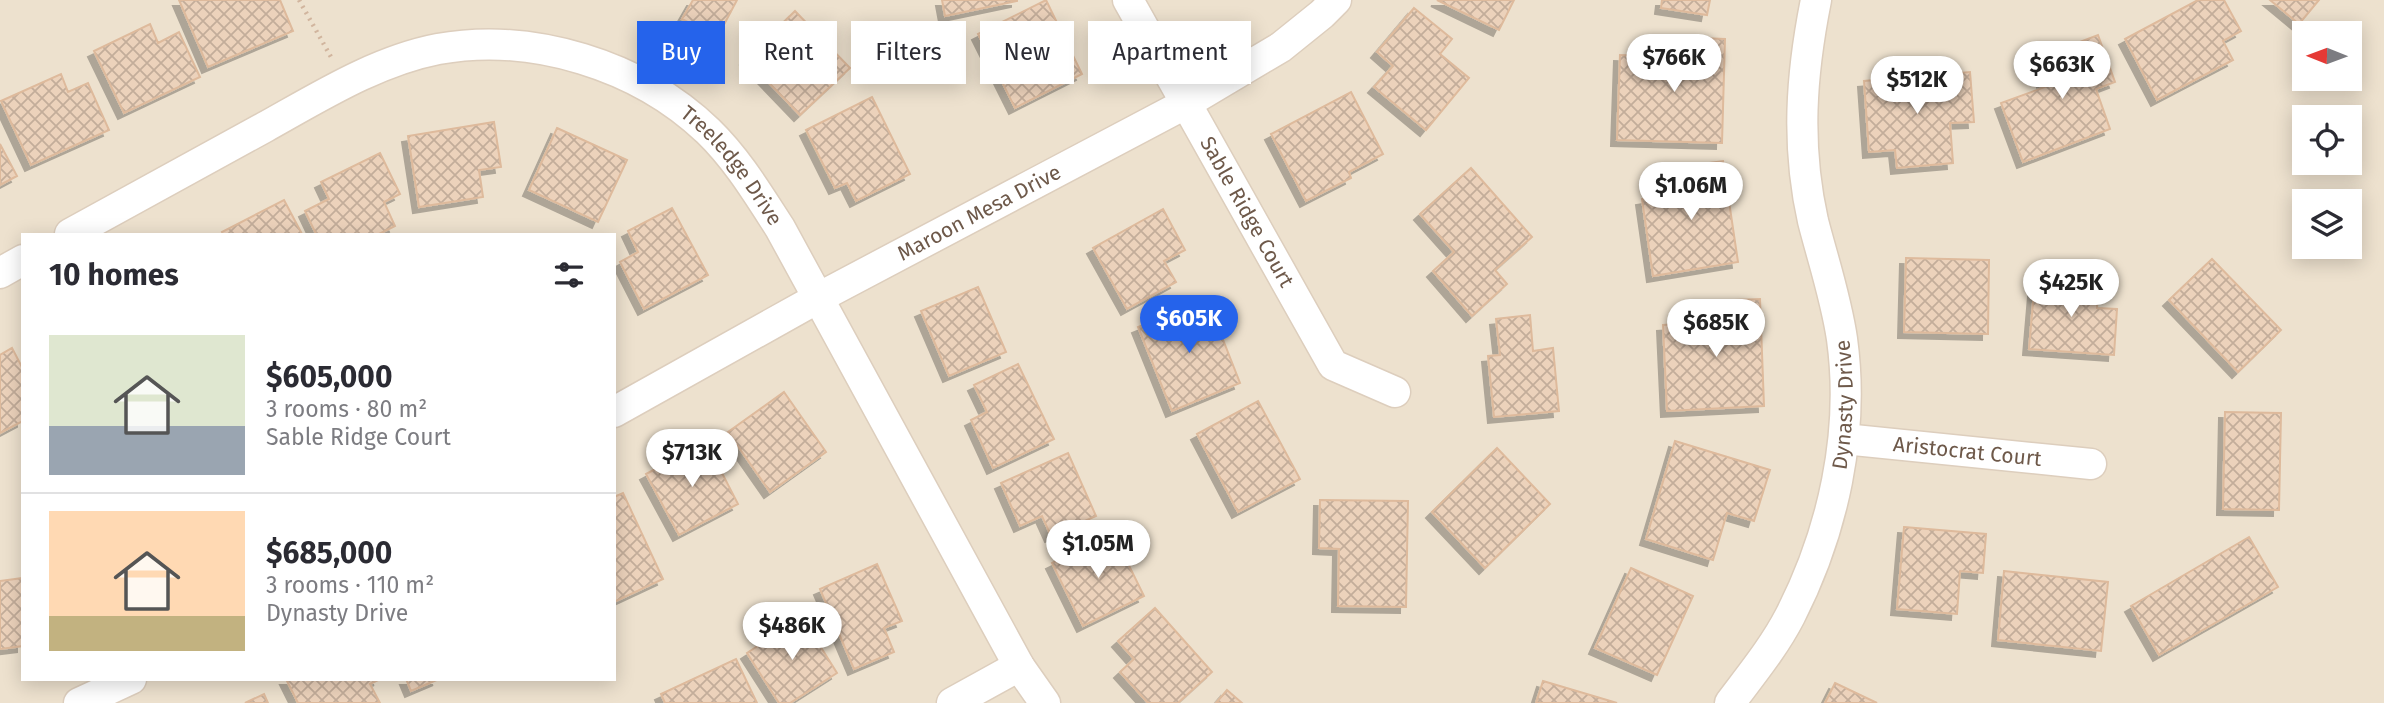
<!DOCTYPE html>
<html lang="en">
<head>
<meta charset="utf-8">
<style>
	:root { --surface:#fff; --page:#f2f2f3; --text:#2b2b33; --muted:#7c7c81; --line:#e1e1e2; --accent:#2563eb }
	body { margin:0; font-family:"Fira Sans",sans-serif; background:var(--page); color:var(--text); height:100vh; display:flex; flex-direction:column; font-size:26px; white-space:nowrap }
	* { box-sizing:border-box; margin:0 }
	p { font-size:23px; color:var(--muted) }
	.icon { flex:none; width:38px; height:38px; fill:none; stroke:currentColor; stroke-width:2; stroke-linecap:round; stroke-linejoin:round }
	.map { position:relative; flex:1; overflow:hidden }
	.details { position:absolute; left:21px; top:233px; width:595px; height:448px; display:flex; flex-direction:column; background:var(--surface); border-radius:0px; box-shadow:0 4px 18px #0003 }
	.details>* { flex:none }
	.guide { position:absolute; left:637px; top:21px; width:665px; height:63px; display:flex; gap:14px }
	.needle { width:46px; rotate:271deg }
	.controls { position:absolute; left:2292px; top:21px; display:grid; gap:14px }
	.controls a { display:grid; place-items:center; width:70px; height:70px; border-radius:0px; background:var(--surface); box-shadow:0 4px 18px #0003; font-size:35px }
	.price { position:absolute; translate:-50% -60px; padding:0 16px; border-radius:24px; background:#fff; color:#222; font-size:23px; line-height:46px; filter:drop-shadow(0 2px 4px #0008) }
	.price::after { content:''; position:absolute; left:50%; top:42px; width:21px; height:16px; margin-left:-10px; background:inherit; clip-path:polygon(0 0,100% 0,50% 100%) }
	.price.current { background:var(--accent); color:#fff }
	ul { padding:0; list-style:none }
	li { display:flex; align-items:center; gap:21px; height:175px; padding:0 28px }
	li+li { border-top:2px solid var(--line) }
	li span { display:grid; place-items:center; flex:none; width:196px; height:140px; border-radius:0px; color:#555 }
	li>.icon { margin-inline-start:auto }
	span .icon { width:84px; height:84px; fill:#fffc; stroke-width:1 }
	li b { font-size:30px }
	h2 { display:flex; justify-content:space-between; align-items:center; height:84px; padding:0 28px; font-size:30px }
	.pill { padding:0 24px; border-radius:0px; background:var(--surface); box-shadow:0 4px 18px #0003; font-size:24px; line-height:63px }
	.pill.current { background:var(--accent); color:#fff }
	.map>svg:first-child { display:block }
	.residential { fill:#ede1ce; fill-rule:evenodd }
	.building { fill:url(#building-cross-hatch); stroke:#deba9c; stroke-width:2; filter:url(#shadow) }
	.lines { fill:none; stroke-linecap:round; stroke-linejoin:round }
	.street-casing { stroke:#ddcebd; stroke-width:33 }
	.path { stroke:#d1b59e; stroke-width:4.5; stroke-dasharray:2 5; stroke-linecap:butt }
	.street { stroke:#fff; stroke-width:30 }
	.labels { text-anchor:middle; stroke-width:6; stroke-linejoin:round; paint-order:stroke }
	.street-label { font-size:21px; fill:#6e594a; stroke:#fdf6e6 }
</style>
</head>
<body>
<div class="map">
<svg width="2384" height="703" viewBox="0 0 2384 703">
	<defs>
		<pattern id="building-cross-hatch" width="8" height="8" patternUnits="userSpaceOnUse" patternTransform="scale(1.75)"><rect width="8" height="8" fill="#ecd2bb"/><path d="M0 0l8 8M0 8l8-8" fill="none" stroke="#c3ad9a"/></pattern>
		<filter id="shadow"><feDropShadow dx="-6" dy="6" stdDeviation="0" flood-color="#0004"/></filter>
	</defs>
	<rect width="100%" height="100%" fill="#faf1e0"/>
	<path class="residential" d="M0,0H2384V703H0ZM2305,33H2350V79H2305ZM2305,117H2350V163H2305ZM2305,201H2350V247H2305ZM23,234H614V679H23Z"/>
	<path class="building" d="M179,0H280L293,31L208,67Z
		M693,0H737L717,38L682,19Z
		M942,0H1017V1L945,16Z
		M1046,0L1082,74L1015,108L978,34Z
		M1437,0H1514L1499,30Z
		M1662,0H1710L1707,15L1661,8Z
		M2198,0H2224L2241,31L2223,41L2233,60L2157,100L2125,39Z
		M2270,0H2319L2299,24Z
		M1414,8L1452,39L1440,54L1469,78L1426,130L1374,87L1393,66L1377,52Z
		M795,11L850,68L800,115L746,59Z
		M150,24L158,43L179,32L200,77L124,113L94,51Z
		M2098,35L2115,82L2096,89L2110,129L2023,162L2001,103L2045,87L2035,59Z
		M1675,37L1725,39L1722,143L1617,140L1620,55L1675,57Z
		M1970,72L1974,122L1950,123L1953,163L1897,168L1895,150L1869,152L1864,81Z
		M61,74L68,92L88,83L109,130L31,165L1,101Z
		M1351,92L1383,154L1349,172L1351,178L1306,201L1271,134Z
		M872,97L910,174L856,201L847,183L835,188L806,130Z
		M494,122L501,167L479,170L483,197L419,207L408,136Z
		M557,128L627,160L598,222L529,190Z
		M0,144L17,176L0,185Z
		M380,153L400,194L384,202L395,226L379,234H316L305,211L329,199L321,182Z
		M1723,161L1738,262L1653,276L1642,199L1674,194L1671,168Z
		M1471,168L1532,237L1495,270L1507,284L1472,316L1433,271L1454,252L1420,214Z
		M284,200L302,234H223L222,232Z
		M672,208L708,275L644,309L620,262L638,252L628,231Z
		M1163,209L1185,250L1164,261L1176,282L1127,309L1093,248Z
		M1906,258L1989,260L1988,334L1904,332Z
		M2212,259L2281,330L2238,372L2169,300Z
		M2035,279L2099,284L2097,308L2117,309L2114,355L2029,349Z
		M978,287L1006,352L949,376L921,311Z
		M1207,299L1240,383L1172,411L1138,327Z
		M1760,299L1764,406L1667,411L1663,325L1710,322L1709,301Z
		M1530,315L1533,351L1553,348L1559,411L1494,417L1488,356L1500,355L1496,319Z
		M12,348L23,369V421L0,433V355Z
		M1018,364L1054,439L993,468L971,420L987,412L974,385Z
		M784,392L826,452L770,492L728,432Z
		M1258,401L1300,479L1238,512L1197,434Z
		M2225,412L2281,413L2279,510L2223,509Z
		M1675,441L1770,470L1754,521L1727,513L1713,560L1646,539Z
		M706,442L738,504L679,535L646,474Z
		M1497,448L1550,504L1485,568L1432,512Z
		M1068,453L1096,516L1051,536L1042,516L1020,526L1001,483Z
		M623,493L663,579L614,602V497Z
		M1320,500L1408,501L1406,607L1338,606L1339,549L1319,548Z
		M1904,527L1986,534L1983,573L1960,571L1957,614L1897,609Z
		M1113,533L1144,596L1083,626L1052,563Z
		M2249,537L2278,587L2159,655L2131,606Z
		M877,564L902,621L884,628L894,652L854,669L820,589Z
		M1631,568L1693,596L1657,675L1595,648Z
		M2004,571L2108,582L2101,651L1998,640Z
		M23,578V646L0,649V581Z
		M1155,608L1212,672L1178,703H1148L1120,672L1134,659L1118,641Z
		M802,617L837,673L790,703H779L747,653Z
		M736,659L757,703H665L661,694Z
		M286,679H380L370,684L380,703H298Z
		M406,679H439L411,691Z
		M1543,681L1617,703H1536Z
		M1835,683L1877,703H1825Z
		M1227,690L1242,703H1216Z
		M264,694L268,703H245Z"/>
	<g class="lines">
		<g class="street-casing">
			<g id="street">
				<path id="s1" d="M1128,0L1333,365L1395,392"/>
				<path id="s2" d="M70,234C135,199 200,163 265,127C319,97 376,61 438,49C532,32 639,65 708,131C737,159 758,194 780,228L1019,666L1045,703"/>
				<path d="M0,273L23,260"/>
				<path id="s3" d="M614,412L818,298L1185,104L1281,47L1322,14L1336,0"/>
				<path id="s4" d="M1844,439L2091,464"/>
				<path d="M79,703L131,679"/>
				<path d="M952,703L1019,666"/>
				<path id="s5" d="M1730,703C1751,675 1774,647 1790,616C1833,532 1855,433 1842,339C1836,298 1823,260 1813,221C1796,145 1801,75 1816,0"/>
			</g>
		</g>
		<path class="path" d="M299,0L331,57"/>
		<use href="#street" class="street"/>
	</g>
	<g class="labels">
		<g class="street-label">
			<text dy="7" stroke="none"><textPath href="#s2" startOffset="747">Treeledge Drive</textPath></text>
			<text dy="7" stroke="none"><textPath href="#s3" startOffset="416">Maroon Mesa Drive</textPath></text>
			<text dy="7" stroke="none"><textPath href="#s1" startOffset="243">Sable Ridge Court</textPath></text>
			<text dy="7" stroke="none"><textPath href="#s5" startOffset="326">Dynasty Drive</textPath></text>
			<text dy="7" stroke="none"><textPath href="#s4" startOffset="124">Aristocrat Court</textPath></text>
		</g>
	</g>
</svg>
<div class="controls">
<a><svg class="needle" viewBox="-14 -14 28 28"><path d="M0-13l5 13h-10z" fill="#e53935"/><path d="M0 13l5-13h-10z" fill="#7c7c81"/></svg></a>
<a><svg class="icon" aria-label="locate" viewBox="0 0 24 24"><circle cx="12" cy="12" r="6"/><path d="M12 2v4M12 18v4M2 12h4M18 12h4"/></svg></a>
<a><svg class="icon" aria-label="layers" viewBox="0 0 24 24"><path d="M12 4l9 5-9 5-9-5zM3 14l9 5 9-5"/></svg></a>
</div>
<b class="price" style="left:1674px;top:94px">$766K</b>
<b class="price" style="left:2062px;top:101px">$663K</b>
<b class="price" style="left:1917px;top:116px">$512K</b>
<b class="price" style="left:1691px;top:222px">$1.06M</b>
<b class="price" style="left:2071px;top:319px">$425K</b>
<b class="price current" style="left:1189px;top:355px">$605K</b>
<b class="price" style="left:1716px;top:359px">$685K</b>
<b class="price" style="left:692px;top:489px">$713K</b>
<b class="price" style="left:1098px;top:580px">$1.05M</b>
<b class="price" style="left:792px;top:662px">$486K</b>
<div class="guide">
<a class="pill current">Buy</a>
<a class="pill">Rent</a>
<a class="pill">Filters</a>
<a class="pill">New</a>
<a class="pill">Apartment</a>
</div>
<section class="details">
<h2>10 homes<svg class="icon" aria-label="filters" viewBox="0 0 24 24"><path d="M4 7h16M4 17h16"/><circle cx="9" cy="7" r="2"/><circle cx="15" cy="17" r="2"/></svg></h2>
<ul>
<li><span style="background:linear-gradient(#dfe7d0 65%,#9aa5b1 0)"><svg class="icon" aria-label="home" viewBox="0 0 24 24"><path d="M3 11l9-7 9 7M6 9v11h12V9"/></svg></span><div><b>$605,000</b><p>3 rooms · 80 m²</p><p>Sable Ridge Court</p></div></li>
<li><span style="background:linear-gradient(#ffd9b3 75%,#c2b280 0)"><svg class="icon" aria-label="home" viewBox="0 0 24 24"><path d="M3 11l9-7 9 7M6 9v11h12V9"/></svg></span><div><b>$685,000</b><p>3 rooms · 110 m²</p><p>Dynasty Drive</p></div></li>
</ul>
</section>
</div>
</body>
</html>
